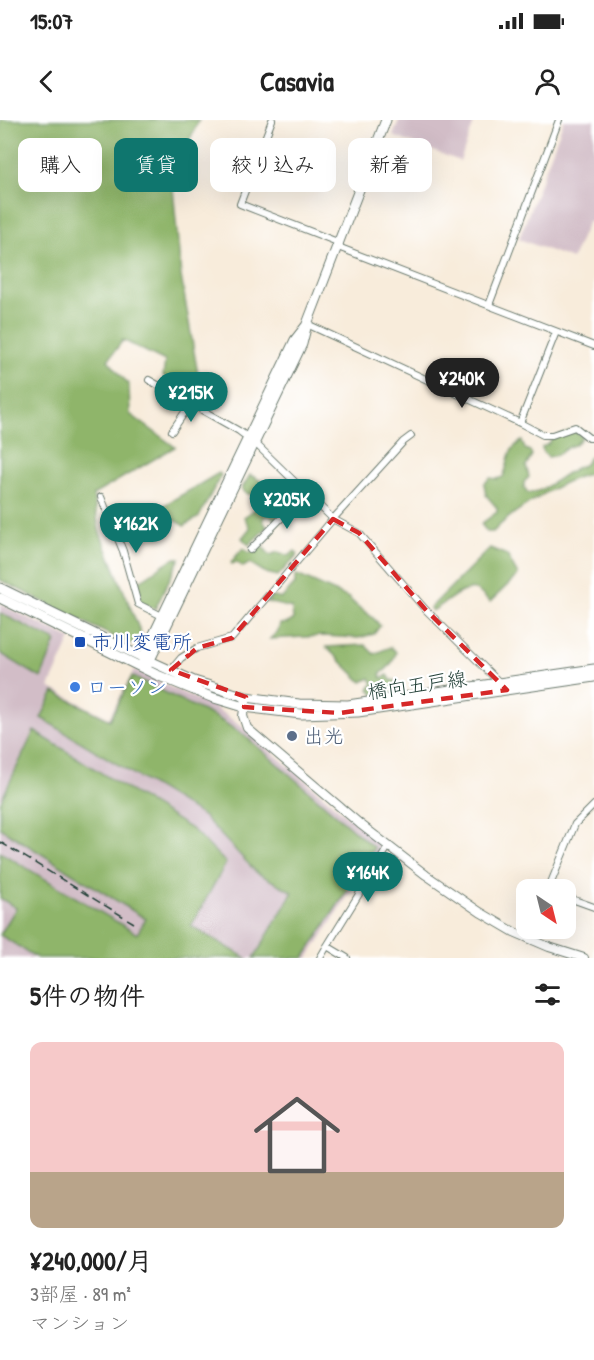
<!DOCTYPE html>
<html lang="ja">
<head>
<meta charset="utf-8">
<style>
	:root { --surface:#fff; --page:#f6f6f6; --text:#222; --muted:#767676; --accent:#0f766e }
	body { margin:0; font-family:"Patrick Hand","Klee One",sans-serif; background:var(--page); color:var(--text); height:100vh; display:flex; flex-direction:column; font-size:22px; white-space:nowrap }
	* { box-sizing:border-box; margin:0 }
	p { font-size:20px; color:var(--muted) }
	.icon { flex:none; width:33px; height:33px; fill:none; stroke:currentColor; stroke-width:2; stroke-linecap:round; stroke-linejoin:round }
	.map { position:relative; height:838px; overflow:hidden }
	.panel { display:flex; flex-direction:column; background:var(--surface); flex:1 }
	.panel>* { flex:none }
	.guide { position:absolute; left:18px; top:18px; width:558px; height:54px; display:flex; gap:12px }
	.needle { width:39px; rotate:145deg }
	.tools { position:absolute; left:516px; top:759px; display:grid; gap:12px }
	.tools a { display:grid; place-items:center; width:60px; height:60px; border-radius:12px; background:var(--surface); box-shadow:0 6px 24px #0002; font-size:30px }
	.price { position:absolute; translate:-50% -51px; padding:0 14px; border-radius:21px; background:var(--accent); color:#fff; font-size:20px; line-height:39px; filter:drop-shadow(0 2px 3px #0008) }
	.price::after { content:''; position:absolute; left:50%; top:36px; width:18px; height:14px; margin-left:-9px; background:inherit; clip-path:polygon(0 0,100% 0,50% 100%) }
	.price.selected { background:#222; color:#fff }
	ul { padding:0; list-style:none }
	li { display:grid; align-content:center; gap:12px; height:318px; padding:0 30px }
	li span { display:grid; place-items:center; height:186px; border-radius:12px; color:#555 }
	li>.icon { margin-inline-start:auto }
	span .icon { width:108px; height:108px; fill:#fffc; stroke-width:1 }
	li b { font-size:26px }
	h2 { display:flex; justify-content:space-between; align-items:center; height:72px; padding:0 30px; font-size:26px }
	.pill { padding:0 21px; border-radius:12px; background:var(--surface); box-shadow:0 6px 24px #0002; font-size:21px; line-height:54px }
	.pill.selected { background:var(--accent); color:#fff }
	.status { display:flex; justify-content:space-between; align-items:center; height:42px; padding:0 30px; background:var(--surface); direction:ltr }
	.status svg { height:16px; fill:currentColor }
	header { display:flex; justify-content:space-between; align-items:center; height:78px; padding:0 30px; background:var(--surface); font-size:27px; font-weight:700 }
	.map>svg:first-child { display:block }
	.industrial { fill:#d2bdc7 }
	.forest { fill:#8fb56a; stroke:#57794f; stroke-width:1.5 }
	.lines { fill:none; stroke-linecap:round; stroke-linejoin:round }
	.minor-casing { stroke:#6b7a6e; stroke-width:8 }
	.tertiary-casing { stroke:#6b7a6e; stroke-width:10 }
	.primary-casing { stroke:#6b7a6e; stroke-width:11 }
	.minor { stroke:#fff; stroke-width:6 }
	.tertiary { stroke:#fff; stroke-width:8 }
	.primary { stroke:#fff; stroke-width:9 }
	.rail { stroke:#1f3d34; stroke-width:1.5; stroke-dasharray:9 4.5; stroke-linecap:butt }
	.marked { fill:none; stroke:#d62828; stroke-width:4.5; stroke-dasharray:12 8; stroke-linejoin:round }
	.transit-dot { fill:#1a4fb4; stroke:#fff; stroke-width:2 }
	.shop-dot { fill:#3f7fe0; stroke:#fff; stroke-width:2 }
	.service-dot { fill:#5c6f8a; stroke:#fff; stroke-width:2 }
	.labels { text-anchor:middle; stroke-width:4.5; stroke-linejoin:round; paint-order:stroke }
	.transit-label { font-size:20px; fill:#164399; stroke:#fff; text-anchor:start }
	.street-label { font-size:20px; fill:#1f3d34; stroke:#fff }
	.shop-label { font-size:20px; fill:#366cbe; stroke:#fff; text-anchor:start }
	.service-label { font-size:20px; fill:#4e5e75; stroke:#fff; text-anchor:start }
</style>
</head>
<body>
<div class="status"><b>15:07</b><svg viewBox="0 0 49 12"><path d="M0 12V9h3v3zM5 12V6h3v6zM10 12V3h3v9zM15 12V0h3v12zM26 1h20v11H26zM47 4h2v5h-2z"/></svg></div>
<header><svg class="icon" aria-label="back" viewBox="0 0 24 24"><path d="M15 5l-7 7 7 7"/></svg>Casavia<svg class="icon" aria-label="person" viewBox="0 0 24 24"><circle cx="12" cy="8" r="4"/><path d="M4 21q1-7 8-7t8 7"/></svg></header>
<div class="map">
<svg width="594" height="838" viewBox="0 0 594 838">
	<rect width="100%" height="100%" fill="#fff"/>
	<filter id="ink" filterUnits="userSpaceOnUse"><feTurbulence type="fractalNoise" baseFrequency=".0167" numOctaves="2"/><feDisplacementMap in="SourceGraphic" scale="12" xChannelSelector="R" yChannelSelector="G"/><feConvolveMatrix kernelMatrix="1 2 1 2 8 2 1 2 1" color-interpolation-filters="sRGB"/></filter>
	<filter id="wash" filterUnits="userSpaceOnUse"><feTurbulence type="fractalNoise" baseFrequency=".008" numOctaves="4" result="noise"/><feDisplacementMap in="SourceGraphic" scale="24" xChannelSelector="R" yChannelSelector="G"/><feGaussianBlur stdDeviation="1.35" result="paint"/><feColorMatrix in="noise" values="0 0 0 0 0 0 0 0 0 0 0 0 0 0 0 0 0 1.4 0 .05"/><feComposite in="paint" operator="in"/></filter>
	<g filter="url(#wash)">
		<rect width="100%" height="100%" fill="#f8ecdb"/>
		<path class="industrial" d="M399,0H475L460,41L393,16Z
			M564,0H594V103L588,101L572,139L519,119Z
			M0,484L71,519L49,567L109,598L134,550L215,588L240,605L381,725L308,838H0Z"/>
		<path class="forest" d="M0,0H199L172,57L181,156L202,278L163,256L165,241L123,220L108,240L129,265L130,294L175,327L93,375L99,410L142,516L139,522L128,524L0,460Z
			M572,310L581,315L582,318L575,325C565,326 560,337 548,337L543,332L542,327L549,324L553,317Z
			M522,321L525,329L530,331L532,335L526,346L529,357L524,362V367L528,373C546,373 566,349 584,345L591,336L594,335V353C566,357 512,391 493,412H487L481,404L497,392V388L486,375L484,364L490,358L497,359L503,357C510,342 505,331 522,321Z
			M219,353L221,355L199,397L184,406L179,402L174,400C162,408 147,417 137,401Z
			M250,355L265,363L268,361L282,373L286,371L295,380L275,399L270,396L264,397L263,401L267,407L249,425L242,418L250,408L244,397L257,388L253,375L245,373L242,368Z
			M263,427L270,435L278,432L289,436L295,431L298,434L278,456L266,453L250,443L243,447L236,442L232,444L231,442L243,428L250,433L255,428Z
			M490,428L507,435L518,455L490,482C486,479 483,475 479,472C466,462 444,485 432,491L430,488Z
			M176,438H180L155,489L140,483L136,462C151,457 161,443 176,438Z
			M297,455L349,478C358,490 372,493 380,506L374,514L358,518L323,516L270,519L278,511L280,504L288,503L293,500L292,488L267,482L272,476L281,479L295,464V456Z
			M0,493L56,521L41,558L0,533Z
			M365,525L374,534L390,527L396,532C394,542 388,549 380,554L382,558L388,555L391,560L396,561L400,568L395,572L375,576L369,569L373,564L370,558L362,562L326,527Z
			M132,556L217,598L244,615L374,728L304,838H254L293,772L257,753L203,696L41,598L54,572L110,600Z
			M34,611L193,710L226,743L191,806L246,838H37L0,815L16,788L0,778V732L137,814L146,799L0,708V683Z"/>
	</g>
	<g filter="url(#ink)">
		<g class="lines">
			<g class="minor-casing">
				<path id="minor" d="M272,0L240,84L340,123
					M338,127L594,226
					M489,185L559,0
					M307,204L520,303L556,212
					M149,260L239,311L255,323L333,399L359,413L425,489L502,565
					M520,303L543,315H552L575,307L589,318H594
					M172,311L191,283
					M101,377L123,431L138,484L162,496
					M250,430L306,373
					M171,550L181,538L197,528L232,518L333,399L403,322L411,316
					M548,770L575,704L594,685
					M566,777L594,787
					M528,819L533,808
					M327,826L388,727
					M320,838L327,826L347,838"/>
			</g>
			<g class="tertiary-casing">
				<path id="tertiary" d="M246,577L243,596L247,608L360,704L426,755L480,792L514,812L549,827L584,838"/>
			</g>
			<g class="primary-casing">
				<path id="primary" d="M0,468L150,541L194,561L246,577L299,584L348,585L594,549
					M0,478L157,555L211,577L244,587L301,594L358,592L594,557
					M143,544V537L295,220L306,206
					M148,544L302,224L307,204L386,0"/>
			</g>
			<use href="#minor" class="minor"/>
			<use href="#tertiary" class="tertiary"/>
			<use href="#primary" class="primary"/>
			<path class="rail" d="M0,722L134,803"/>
		</g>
	</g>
	<path class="marked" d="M333,399L359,413L425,489L507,570L340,593L244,587L246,577L171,550L197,528L232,518Z"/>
	<rect class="transit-dot" x="74" y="516" width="12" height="12" rx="3"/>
	<circle class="shop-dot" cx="75" cy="567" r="6"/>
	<circle class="service-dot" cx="292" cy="616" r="6"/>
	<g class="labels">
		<g class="transit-label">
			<text x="92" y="529">市川変電所</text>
		</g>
		<g class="street-label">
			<text transform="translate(417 565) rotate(-8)" y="7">橋向五戸線</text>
		</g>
		<g class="shop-label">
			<text x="87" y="574">ローソン</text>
		</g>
		<g class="service-label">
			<text x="304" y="623">出光</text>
		</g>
	</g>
</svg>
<div class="tools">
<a><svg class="needle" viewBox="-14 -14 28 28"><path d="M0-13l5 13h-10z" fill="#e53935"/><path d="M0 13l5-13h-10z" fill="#767676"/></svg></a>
</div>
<b class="price selected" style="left:462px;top:289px">¥240K</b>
<b class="price" style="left:191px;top:303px">¥215K</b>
<b class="price" style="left:287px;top:410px">¥205K</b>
<b class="price" style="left:136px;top:434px">¥162K</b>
<b class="price" style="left:368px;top:783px">¥164K</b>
<div class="guide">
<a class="pill">購入</a>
<a class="pill selected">賃貸</a>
<a class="pill">絞り込み</a>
<a class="pill">新着</a>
</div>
</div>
<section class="panel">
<h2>5件の物件<svg class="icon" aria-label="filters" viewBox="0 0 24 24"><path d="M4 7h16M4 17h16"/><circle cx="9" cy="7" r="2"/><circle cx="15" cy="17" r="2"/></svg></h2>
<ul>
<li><span style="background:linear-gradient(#f6c9c9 70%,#b9a48a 0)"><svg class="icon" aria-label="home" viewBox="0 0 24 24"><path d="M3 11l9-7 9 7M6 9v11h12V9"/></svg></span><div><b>¥240,000/月</b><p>3部屋 · 89 m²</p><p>マンション</p></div></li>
</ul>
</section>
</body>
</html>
